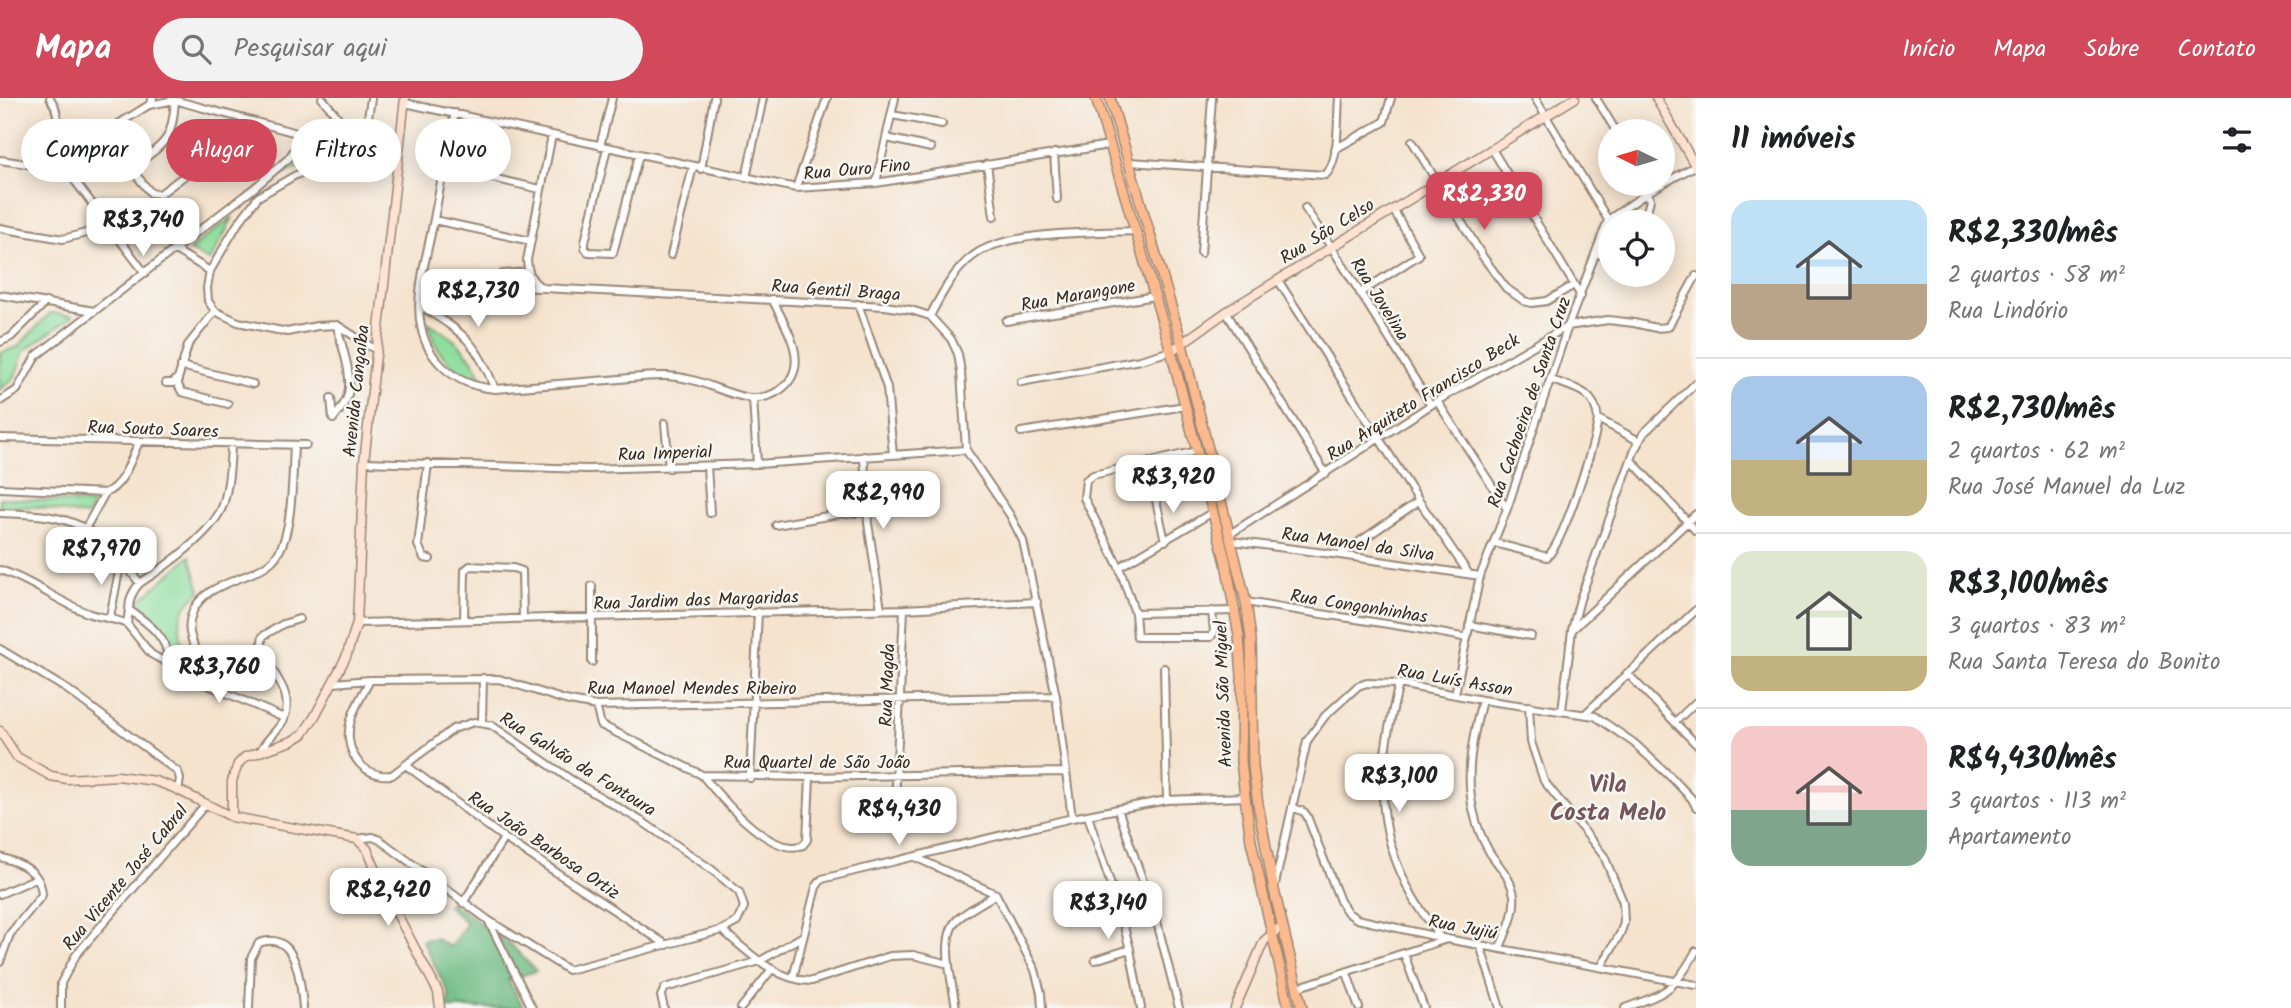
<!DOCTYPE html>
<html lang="pt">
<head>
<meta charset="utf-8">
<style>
	:root { --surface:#fff; --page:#f2f2f2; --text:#202124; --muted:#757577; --line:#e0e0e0; --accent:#d1495b }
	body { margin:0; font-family:Kalam,sans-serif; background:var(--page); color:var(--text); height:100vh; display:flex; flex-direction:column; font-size:26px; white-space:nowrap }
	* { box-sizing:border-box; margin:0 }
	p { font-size:23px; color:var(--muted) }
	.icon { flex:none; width:38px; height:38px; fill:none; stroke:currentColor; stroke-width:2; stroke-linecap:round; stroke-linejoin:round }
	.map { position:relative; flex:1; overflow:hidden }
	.panel { display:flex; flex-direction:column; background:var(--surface); width:595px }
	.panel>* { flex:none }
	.top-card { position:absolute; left:21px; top:21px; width:665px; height:63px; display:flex; gap:14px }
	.needle { width:46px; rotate:275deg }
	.controls { position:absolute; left:1598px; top:21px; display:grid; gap:14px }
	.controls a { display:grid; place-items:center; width:77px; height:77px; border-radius:50%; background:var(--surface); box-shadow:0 4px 18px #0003; font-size:35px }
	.price { position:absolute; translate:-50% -60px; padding:0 16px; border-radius:14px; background:#fff; color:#222; font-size:23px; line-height:46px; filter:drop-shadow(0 2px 4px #0008) }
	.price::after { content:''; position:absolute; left:50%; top:42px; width:21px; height:16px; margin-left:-10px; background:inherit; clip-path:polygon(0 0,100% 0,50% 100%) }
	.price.active { background:var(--accent); color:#fff }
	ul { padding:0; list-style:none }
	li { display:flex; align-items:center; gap:21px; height:175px; padding:0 35px }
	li+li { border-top:2px solid var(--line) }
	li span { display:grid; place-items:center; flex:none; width:196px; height:140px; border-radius:21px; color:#555 }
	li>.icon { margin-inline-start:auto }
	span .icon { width:84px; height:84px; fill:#fffc; stroke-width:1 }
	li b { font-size:30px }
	h2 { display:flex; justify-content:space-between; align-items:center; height:84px; padding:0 35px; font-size:30px }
	.pill { padding:0 24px; border-radius:32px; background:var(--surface); box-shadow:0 4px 18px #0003; font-size:24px; line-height:63px }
	.pill.active { background:var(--accent); color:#fff }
	header { display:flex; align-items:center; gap:42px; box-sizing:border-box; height:98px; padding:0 35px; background:var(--accent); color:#fff }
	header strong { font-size:33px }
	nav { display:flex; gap:38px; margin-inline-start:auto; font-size:24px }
	.search { width:490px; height:63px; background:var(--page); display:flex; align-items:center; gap:18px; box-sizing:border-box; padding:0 24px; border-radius:38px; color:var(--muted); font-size:26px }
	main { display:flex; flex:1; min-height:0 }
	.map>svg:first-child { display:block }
	.green { fill:#8dde9e; stroke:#64845e; stroke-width:2 }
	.forest { fill:#72bd85; stroke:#567452; stroke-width:2 }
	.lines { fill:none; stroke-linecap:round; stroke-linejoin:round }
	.street-casing { stroke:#988676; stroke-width:10 }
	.secondary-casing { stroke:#988676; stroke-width:11 }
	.primary-casing { stroke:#988676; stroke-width:12 }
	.street { stroke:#fff; stroke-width:6 }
	.secondary { stroke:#fee3d2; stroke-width:8 }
	.primary { stroke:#fcba8e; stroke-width:9 }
	.labels { text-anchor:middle; stroke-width:5; stroke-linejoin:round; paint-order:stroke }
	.street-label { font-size:18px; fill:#3b2a1e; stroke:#f6f6f2 }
	.district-label { font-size:24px; font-weight:bold; fill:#76565d; stroke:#f6f6f2 }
</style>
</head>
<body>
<header>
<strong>Mapa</strong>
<div class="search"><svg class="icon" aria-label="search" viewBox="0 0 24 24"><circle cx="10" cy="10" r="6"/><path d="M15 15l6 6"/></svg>Pesquisar aqui</div>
<nav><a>Início</a><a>Mapa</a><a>Sobre</a><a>Contato</a></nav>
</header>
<main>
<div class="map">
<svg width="1696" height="910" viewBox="0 0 1696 910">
	<rect width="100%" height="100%" fill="#f6f6f2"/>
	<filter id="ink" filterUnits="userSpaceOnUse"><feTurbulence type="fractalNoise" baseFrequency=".0143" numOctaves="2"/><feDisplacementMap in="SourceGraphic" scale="14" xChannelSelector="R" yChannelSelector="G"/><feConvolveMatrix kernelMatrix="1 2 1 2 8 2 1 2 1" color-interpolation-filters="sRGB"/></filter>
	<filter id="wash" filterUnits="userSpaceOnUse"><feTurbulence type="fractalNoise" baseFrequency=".00686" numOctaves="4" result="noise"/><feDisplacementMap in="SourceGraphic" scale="28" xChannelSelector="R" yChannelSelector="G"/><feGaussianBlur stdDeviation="1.57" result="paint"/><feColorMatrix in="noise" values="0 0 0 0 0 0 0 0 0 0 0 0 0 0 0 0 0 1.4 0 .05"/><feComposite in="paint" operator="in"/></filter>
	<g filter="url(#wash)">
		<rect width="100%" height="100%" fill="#f5e3ce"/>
		<path class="green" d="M313,49L330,50L335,54L284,76Z
			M233,119L210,163L190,153L194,148Z
			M52,215L73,218L24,253L15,279L0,292V255L18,249L48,217Z
			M428,224C453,239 471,254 483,282C453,274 434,255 428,224Z
			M0,400L84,405L92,406L88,417L85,418L40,409L0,408Z
			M190,458L200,493C180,512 177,519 182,545L179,549H175L158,523L138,504Z"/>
		<path class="forest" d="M451,804L512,848L536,873L508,882L524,910H448L449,896L422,842L435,840L450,849L467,825L447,807Z"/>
	</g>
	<g filter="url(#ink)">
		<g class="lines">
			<g class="street-casing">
				<path id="street" d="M50,0L55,9L68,63
					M322,0L344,27L341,45
					M371,0L366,33L356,51L294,78L258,99L237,127L210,173L207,190L208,203L215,213L238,224L287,234L317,228L337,227L376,252
					M1535,0L1608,122
					M1596,0L1616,33
					M175,2C172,41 168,43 137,66L136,77L151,95L160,96L204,63
					M405,5L796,90L876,85L1109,47
					M149,7L175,2L185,5L304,37L341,45L348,56
					M455,15C447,52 440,89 433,126C424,173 403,230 442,268C458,283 474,289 495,291C533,288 570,285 608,282C627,281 647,277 667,278C699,279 720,295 749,300C760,301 771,298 780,292C813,268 786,229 772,201
					M892,17L942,26
					M552,37L527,162C528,175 531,184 543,190L885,208L911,212L930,218L951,241L958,256L961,274L966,352L1010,417L1023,443L1056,598L1072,720
					M887,40L931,50
					M1412,43L1483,159L1506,190L1524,203L1532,205L1547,203L1574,187
					M600,48L612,0
					M607,50L585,144V150L588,154L613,155L639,57
					M1335,51L1384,24L1391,0
					M1492,51L1581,198
					M1054,55L1057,101
					M0,62L47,69L62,66L81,55L107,33L149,7L153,0
					M1129,64L1325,77C1340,65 1337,20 1339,0
					M62,66L145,175
					M987,66L994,118
					M444,69L540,91
					M701,71L714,0
					M746,80L763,0
					M876,85L895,0
					M796,90L827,0
					M1305,110L1332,150L1431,307
					M434,122L531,143
					M1644,124L1650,102L1646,86
					M0,130L63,141L86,135L105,123
					M175,152L210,173
					M1201,155L1212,0
					M1596,155L1610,160
					M671,157L693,69
					M528,174L503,176L502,188L539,190
					M1278,182L1419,403L1469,476
					M1360,195L1419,157L1393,111
					M0,197L94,213
					M858,206L887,290L893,357
					M419,207C463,235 475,241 495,291
					M1226,214L1326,376
					M930,218C941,197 954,172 973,158C1006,132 1094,135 1136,133
					M1006,223L1155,198
					M0,244L11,239L46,204
					M181,268L253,286
					M178,280V287L182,294L228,306
					M1021,284L1140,262L1171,253
					M166,285H173L179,278L188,247L215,213
					M331,300L333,321
					M753,300L757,366
					M0,303L17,292L36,258L253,91L289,60L304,37
					M1437,303L1507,411
					M333,321C339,313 346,306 348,296C353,275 341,248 337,227
					M1598,321L1639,343
					M665,325L669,370
					M1021,334L1185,308
					M0,340L306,347
					M1197,353L1093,377L1086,382L1084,400L1119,469L1135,515L1137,539H1211L1214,534L1212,513
					M864,358L868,425L881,511
					M1631,362L1696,433
					M364,364L587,371L757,366L966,352
					M428,365L418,447L424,460L430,461
					M707,368L710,415
					M0,390L105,395C124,387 130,363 139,344
					M1155,398L1165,443
					M0,415C28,416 61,416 86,431C103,442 127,469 140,485
					M776,427L839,416L890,413
					M85,431L105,395
					M1230,436L1437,303L1568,228L1608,222L1634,225L1656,230L1668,229L1696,178
					M1232,443L1340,457L1480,478
					M1495,445L1547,459C1563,446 1595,345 1598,321C1595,293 1575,290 1551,282
					M1340,457L1419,403
					M1119,469L1213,414
					M0,472C32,482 58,504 90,516C102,520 115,520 127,526
					M1246,504C1320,517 1394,525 1467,540
					M129,512L127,526L151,556L201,584L284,620
					M1135,515L1236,513
					M110,519L121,463
					M464,522L465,472L470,468L513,470L522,473L523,521
					M357,525L904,511L1037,504
					M1469,527L1531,538
					M1573,531L1696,416
					M0,551L68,592L178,674L180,681L178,692
					M169,557L194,552
					M592,564V488
					M167,566C172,542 147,524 129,512C129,501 132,493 140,485C165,469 213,435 223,407C229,387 230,368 231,347
					M1164,570L1167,702
					M1627,575L1696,646
					M201,584C208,558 180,542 193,513C206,483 251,483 273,462C294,441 292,377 294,348
					M333,585L370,582L499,581L565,602L596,608L1056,598
					M1399,586C1379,665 1371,725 1413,799C1421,813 1431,826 1440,839
					M1455,596L1480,478L1507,411L1568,228L1608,122L1650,93L1695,68
					M1482,602C1473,638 1464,677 1474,715C1477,729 1483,743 1490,755C1499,768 1512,781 1514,798C1516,816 1506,834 1500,850
					M596,608L601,627L702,677L810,679L1065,674
					M1529,608L1531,644L1544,683L1604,758L1623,804L1624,825L1620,836L1601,869
					M1562,612L1572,532L1580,501L1635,351L1644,335L1696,285
					M1585,616L1696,512
					M482,624L483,580
					M1675,624L1696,604
					M261,652C267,640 279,632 284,621C298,587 255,566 263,538L283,526L299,521
					M407,668L504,740L667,847
					M702,677C720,699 771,760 803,747L807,742L810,679
					M750,680L758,514
					M895,706L904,511
					M1292,709L1304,714L1307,718L1340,803L1348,815L1357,821L1447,841L1696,887
					M1118,711L1157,824L1179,910
					M1088,718L1120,814L1130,851L1141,910
					M357,741L373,739L380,742L488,822L568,872L722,832L737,824L744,809L739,794L711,771L643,724L570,681L491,627L474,624L453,631L392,677C361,681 342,650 351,622C355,608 364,594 370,582
					M0,759C20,765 41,772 42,797L10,836L0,864
					M917,760L996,796L1035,872L1041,895L1042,910
					M1275,786L1307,643L1325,618L1358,588L1367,585L1399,586L1482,602L1595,618L1634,645L1673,681L1692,701L1696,709
					M0,796L37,780
					M463,805L504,740
					M489,824L532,910
					M722,832C746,852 777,884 812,883L890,858L913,857L949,866
					M1480,847L1500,910
					M1404,856L1424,910
					M1095,862L1130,851
					M1347,875L1359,910
					M793,880L816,789L822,781L1072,720L1118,711L1167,702L1245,699
					M1296,890L1447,841
					M61,910V885L76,857L205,707
					M249,910L251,860L259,845C297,831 301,885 303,910
					M664,910L661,898L665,890L760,863L803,838
					M741,910L772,871
					M956,910C953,887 938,837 959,820C970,811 984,804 996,796
					M1625,910C1666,895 1675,892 1696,853"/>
			</g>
			<g class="secondary-casing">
				<path id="secondary" d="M1656,0L1696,69
					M1171,253L1226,214L1575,0
					M0,633L17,659L51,678L67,681L118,678L155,683L174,690L232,719L357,741L367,751L386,795L438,894L440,910
					M232,719V683L238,666L245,659L292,643L303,636L315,618L346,559L357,525L364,364L405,0
					M1235,910L1264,843L1282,828"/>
			</g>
			<g class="primary-casing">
				<path id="primary" d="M1096,0L1171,253L1226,465L1239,538L1242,578L1241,663L1245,699L1251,743L1289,910
					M1110,0L1182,246L1246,504L1251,541L1253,669L1258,706L1274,792L1302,910"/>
			</g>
			<use href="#street" class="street"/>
			<use href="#secondary" class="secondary"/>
			<use href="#primary" class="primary"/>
		</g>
	</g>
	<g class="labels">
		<g class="street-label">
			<text transform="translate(857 71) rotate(-5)" y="6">Rua Ouro Fino</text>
			<text transform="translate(1327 133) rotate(-32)" y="6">Rua São Celso</text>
			<text transform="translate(836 192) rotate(4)" y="6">Rua Gentil Braga</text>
			<text transform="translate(1078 197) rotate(-10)" y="6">Rua Marangone</text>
			<text transform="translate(1380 201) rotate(58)" y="6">Rua Jovelina</text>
			<text transform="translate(356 293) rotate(-84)" y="6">Avenida Cangaíba</text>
			<text transform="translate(1423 299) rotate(-32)" y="6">Rua Arquiteto Francisco Beck</text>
			<text transform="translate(1529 304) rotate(-71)" y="6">Rua Cachoeira de Santa Cruz</text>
			<text transform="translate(153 331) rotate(2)" y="6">Rua Souto Soares</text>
			<text transform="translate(665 355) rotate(-2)" y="6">Rua Imperial</text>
			<text transform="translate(1358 446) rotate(8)" y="6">Rua Manoel da Silva</text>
			<text transform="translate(696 502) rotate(-2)" y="6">Rua Jardim das Margaridas</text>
			<text transform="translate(1359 508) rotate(9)" y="6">Rua Congonhinhas</text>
			<text transform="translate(1455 582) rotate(10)" y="6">Rua Luís Asson</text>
			<text transform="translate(887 587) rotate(-88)" y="6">Rua Magda</text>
			<text x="692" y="596">Rua Manoel Mendes Ribeiro</text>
			<text transform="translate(1223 596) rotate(-92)" y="6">Avenida São Miguel</text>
			<text x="817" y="670">Rua Quartel de São João</text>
			<text transform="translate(578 666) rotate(32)" y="6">Rua Galvão da Fontoura</text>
			<text transform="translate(544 747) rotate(34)" y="6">Rua João Barbosa Ortiz</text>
			<text transform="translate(125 779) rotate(-50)" y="6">Rua Vicente José Cabral</text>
			<text transform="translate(1463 829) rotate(11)" y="6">Rua Jujiú</text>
		</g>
		<g class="district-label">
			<text x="1608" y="694">Vila<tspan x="1608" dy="28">Costa Melo</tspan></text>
		</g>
	</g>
</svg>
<div class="controls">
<a><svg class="needle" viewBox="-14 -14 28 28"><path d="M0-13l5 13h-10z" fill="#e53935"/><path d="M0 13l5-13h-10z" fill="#757577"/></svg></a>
<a><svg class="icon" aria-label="locate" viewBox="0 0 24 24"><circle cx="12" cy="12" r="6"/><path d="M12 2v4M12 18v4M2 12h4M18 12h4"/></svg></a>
</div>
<b class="price active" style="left:1484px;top:134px">R$2,330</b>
<b class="price" style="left:143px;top:160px">R$3,740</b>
<b class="price" style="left:478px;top:231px">R$2,730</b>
<b class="price" style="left:1173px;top:417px">R$3,920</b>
<b class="price" style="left:883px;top:433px">R$2,990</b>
<b class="price" style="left:101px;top:489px">R$7,970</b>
<b class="price" style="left:219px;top:607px">R$3,760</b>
<b class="price" style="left:1399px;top:716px">R$3,100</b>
<b class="price" style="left:899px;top:749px">R$4,430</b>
<b class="price" style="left:388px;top:830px">R$2,420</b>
<b class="price" style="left:1108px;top:843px">R$3,140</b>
<div class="top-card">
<a class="pill">Comprar</a>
<a class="pill active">Alugar</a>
<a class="pill">Filtros</a>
<a class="pill">Novo</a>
</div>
</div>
<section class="panel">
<h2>11 imóveis<svg class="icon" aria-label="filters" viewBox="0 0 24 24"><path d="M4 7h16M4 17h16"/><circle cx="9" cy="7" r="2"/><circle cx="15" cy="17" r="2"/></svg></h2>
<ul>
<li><span style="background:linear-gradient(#bfe0f5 60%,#b9a48a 0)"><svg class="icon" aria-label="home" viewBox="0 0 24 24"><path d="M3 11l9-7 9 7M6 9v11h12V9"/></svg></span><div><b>R$2,330/mês</b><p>2 quartos · 58 m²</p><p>Rua Lindório</p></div></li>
<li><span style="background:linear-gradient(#a9c7e8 60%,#c2b280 0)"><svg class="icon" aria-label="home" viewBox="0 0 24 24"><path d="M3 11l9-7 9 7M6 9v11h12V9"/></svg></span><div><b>R$2,730/mês</b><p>2 quartos · 62 m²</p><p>Rua José Manuel da Luz</p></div></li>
<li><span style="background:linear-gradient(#dfe7d0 75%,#c2b280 0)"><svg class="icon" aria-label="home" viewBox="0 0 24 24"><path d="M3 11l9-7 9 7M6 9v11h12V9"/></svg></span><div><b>R$3,100/mês</b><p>3 quartos · 83 m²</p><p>Rua Santa Teresa do Bonito</p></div></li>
<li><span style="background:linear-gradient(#f6c9c9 60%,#7fa58c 0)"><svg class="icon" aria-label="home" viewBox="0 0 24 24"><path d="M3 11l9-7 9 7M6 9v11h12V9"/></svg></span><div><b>R$4,430/mês</b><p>3 quartos · 113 m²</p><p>Apartamento</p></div></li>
</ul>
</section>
</main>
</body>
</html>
